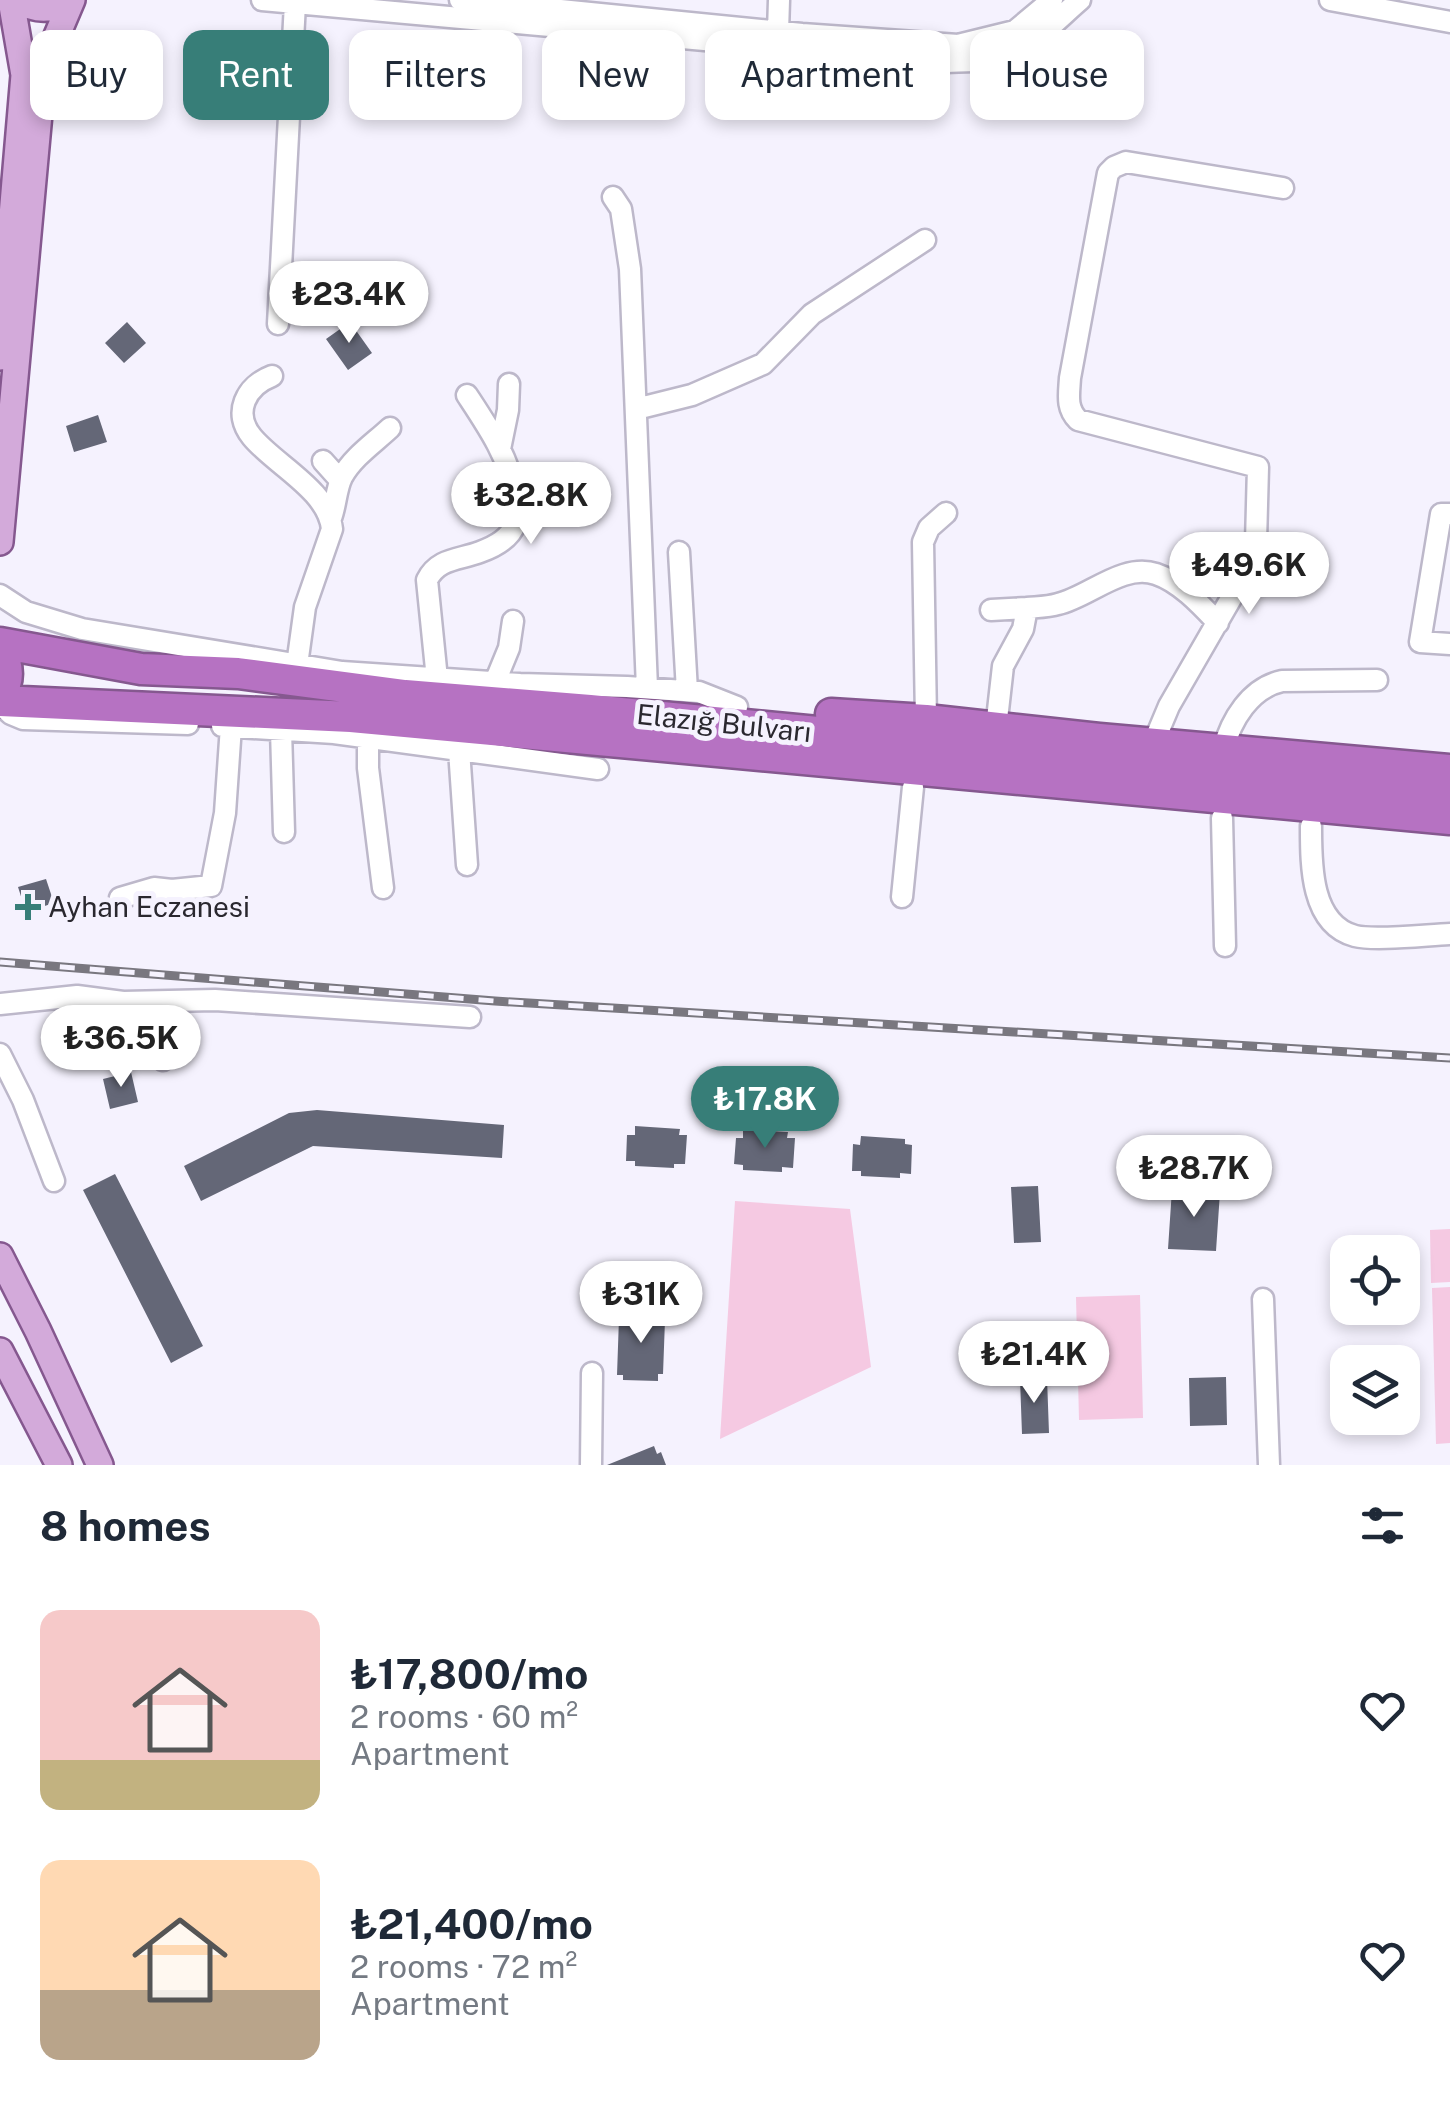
<!DOCTYPE html>
<html lang="en">
<head>
<meta charset="utf-8">
<style>
	:root { --surface:#fff; --page:#f6f6f7; --text:#1f2937; --muted:#747a83; --accent:#377e78 }
	body { margin:0; font-family:"Public Sans",sans-serif; background:var(--page); color:var(--text); height:100vh; display:flex; flex-direction:column; font-size:38px; white-space:nowrap }
	* { box-sizing:border-box; margin:0 }
	p { font-size:32px; color:var(--muted) }
	.icon { flex:none; width:55px; height:55px; fill:none; stroke:currentColor; stroke-width:2; stroke-linecap:round; stroke-linejoin:round }
	.map { position:relative; height:1465px; overflow:hidden }
	.details { display:flex; flex-direction:column; background:var(--surface); flex:1 }
	.details>* { flex:none }
	.hud { position:absolute; left:30px; top:30px; width:1390px; height:90px; display:flex; gap:20px }
	.tools { position:absolute; left:1330px; top:1235px; display:grid; gap:20px }
	.tools a { display:grid; place-items:center; width:90px; height:90px; border-radius:20px; background:var(--surface); box-shadow:0 5px 15px #0003; font-size:50px }
	.price { position:absolute; translate:-50% -85px; padding:0 22px; border-radius:35px; background:#fff; color:#222; font-size:32px; line-height:65px; filter:drop-shadow(0 2px 5px #0008) }
	.price::after { content:''; position:absolute; left:50%; top:60px; width:30px; height:22px; margin-left:-15px; background:inherit; clip-path:polygon(0 0,100% 0,50% 100%) }
	.price.selected { background:var(--accent); color:#fff }
	ul { padding:0; list-style:none }
	li { display:flex; align-items:center; gap:30px; height:250px; padding:0 40px }
	li span { display:grid; place-items:center; flex:none; width:280px; height:200px; border-radius:20px; color:#555 }
	li>.icon { margin-inline-start:auto }
	span .icon { width:120px; height:120px; fill:#fffc; stroke-width:1 }
	li b { font-size:42px }
	h2 { display:flex; justify-content:space-between; align-items:center; height:120px; padding:0 40px; font-size:42px }
	.tag { padding:0 35px; border-radius:20px; background:var(--surface); box-shadow:0 5px 15px #0003; font-size:35px; line-height:90px }
	.tag.selected { background:var(--accent); color:#fff }
	.map>svg:first-child { display:block }
	.green { fill:#f5c9e2 }
	.building { fill:#646777 }
	.lines { fill:none; stroke-linecap:round; stroke-linejoin:round }
	.minor-casing { stroke:#bdb8ca; stroke-width:25 }
	.major-casing { stroke:#85588f; stroke-width:30 }
	.highway-casing { stroke:#85588f; stroke-width:35 }
	.minor { stroke:#fff; stroke-width:20 }
	.major { stroke:#d3aada; stroke-width:25 }
	.highway { stroke:#b672c2; stroke-width:30 }
	.rail-casing { stroke:#79777f; stroke-width:9 }
	.rail { stroke:#f5f2fe; stroke-width:5; stroke-dasharray:15; stroke-linecap:butt }
	.poi-dot { fill:#377e78; stroke:#f5f2fe; stroke-width:4 }
	.labels { text-anchor:middle; stroke-width:10; stroke-linejoin:round; paint-order:stroke }
	.street-label { font-size:28px; fill:#2a282f; stroke:#f5f2fe }
	.poi-label { font-size:28px; fill:#2a282f; stroke:#f5f2fe; text-anchor:start }
</style>
</head>
<body>
<div class="map">
<svg width="1450" height="1465" viewBox="0 0 1450 1465">
	<rect width="100%" height="100%" fill="#f5f2fe"/>
	<path class="green" d="M735,1201L850,1209L871,1367L720,1439Z
		M1450,1229V1282L1431,1283L1430,1230Z
		M1450,1287V1443L1436,1444L1432,1288Z
		M1140,1295L1143,1418L1079,1420L1076,1297Z"/>
	<path class="building" d="M127,322L146,343L124,363L105,343Z
		M350,322L372,353L348,370L326,339Z
		M98,415L107,442L74,452L66,426Z
		M46,879L54,903L26,912L18,887Z
		M98,1017L102,1051L71,1055L67,1020Z
		M131,1072L138,1102L110,1109L103,1079Z
		M317,1110L504,1125L502,1158L313,1146L201,1201L184,1166L289,1113Z
		M635,1126L680,1129L679,1135H687L685,1164H674V1168L635,1166V1161H626L627,1135H635Z
		M743,1130L788,1132L787,1138H795L793,1168L782,1167V1172L743,1170V1165L734,1164L736,1138H743Z
		M861,1136L905,1139V1144L912,1145L911,1174L900,1173V1178L861,1176V1171H852L853,1144L860,1145Z
		M115,1174L203,1346L171,1363L83,1190Z
		M1038,1186L1041,1242L1014,1243L1011,1187Z
		M1172,1189L1220,1192L1216,1251L1168,1249Z
		M1348,1260V1309L1334,1310L1331,1261Z
		M625,1311L661,1312V1320H665L663,1374H658V1381L623,1380V1375H617L619,1318H624Z
		M1226,1377L1227,1425L1190,1426L1189,1378Z
		M1047,1378L1049,1433L1022,1434L1020,1379Z
		M654,1446L657,1454L661,1452L666,1465H607Z"/>
	<g class="lines">
		<g class="minor-casing">
			<path id="minor" d="M262,0L947,62C967,61 991,62 1010,54C1035,44 1060,17 1080,0
				M460,0L802,34L958,45L1015,31L1052,0
				M1330,0L1450,22
				M778,32L779,0
				M613,197L621,209L630,269L647,688
				M278,324L295,3
				M272,376C246,386 232,413 252,437C275,465 328,490 332,529L305,607L297,665
				M636,409L692,395L763,364L812,314L925,240
				M500,449L508,410L509,384
				M323,461L340,480
				M1450,514H1441L1420,642L1450,644
				M331,518C336,505 336,489 342,477C353,457 374,443 390,428
				M679,552L687,691
				M0,595L26,612L82,629L342,672L520,684L627,687L699,692L737,707
				M991,610L1027,608
				M437,679L427,580C438,558 459,560 480,552C494,547 510,539 515,524C519,514 517,504 515,493C508,456 488,427 467,395
				M495,682L509,648L513,621
				M0,704L11,714L23,719L188,724
				M926,720L923,542L929,528L946,513
				M222,726L334,733L598,769
				M996,728L1003,666L1023,629L1027,608C1037,607 1048,607 1058,604C1089,597 1122,563 1156,574C1180,582 1201,605 1218,623
				M281,730L284,832
				M368,738V768L383,888
				M1153,744L1169,706L1233,595L1256,542L1258,467L1078,420C1066,408 1069,395 1070,378L1108,173L1114,167L1126,162L1283,188
				M459,750L467,865
				M1223,750C1231,720 1250,688 1282,681L1377,680
				M1222,818L1225,946
				M1311,826C1311,863 1310,924 1355,936C1375,941 1426,935 1450,934
				M902,897L913,787
				M120,898L154,888L172,890L211,886L225,813L231,726
				M114,1001L118,1010L140,1032L163,1060
				M0,1004L77,996L123,1002L215,1000L470,1017
				M0,1054L23,1100L54,1181
				M1263,1299L1269,1465
				M591,1465L592,1373"/>
		</g>
		<g class="major-casing">
			<path id="major" d="M18,0C36,11 51,11 69,0
				M0,357L24,75L11,0
				M0,542L39,114L50,52L72,0
				M0,1256L38,1331L100,1465
				M0,1351L59,1465"/>
		</g>
		<g class="highway-casing">
			<path id="highway" d="M0,643L141,669L238,673L405,695L590,710L1450,793
				M0,650C8,665 10,680 0,694
				M0,701L351,717L1450,819
				M831,714L926,720L1099,739L1450,770"/>
		</g>
		<use href="#minor" class="minor"/>
		<use href="#major" class="major"/>
		<use href="#highway" class="highway"/>
		<g class="rail-casing">
			<path id="rail" d="M0,962L495,1001L1450,1058"/>
		</g>
		<use href="#rail" class="rail"/>
	</g>
	<path class="poi-dot" d="M23 892h10v10h10v10h-10v10h-10v-10h-10v-10h10z"/>
	<g class="labels">
		<g class="street-label">
			<text transform="translate(724 723) rotate(6)" y="10">Elazığ Bulvarı</text>
		</g>
		<g class="poi-label">
			<text x="48" y="917">Ayhan Eczanesi</text>
		</g>
	</g>
</svg>
<div class="tools">
<a><svg class="icon" aria-label="locate" viewBox="0 0 24 24"><circle cx="12" cy="12" r="6"/><path d="M12 2v4M12 18v4M2 12h4M18 12h4"/></svg></a>
<a><svg class="icon" aria-label="layers" viewBox="0 0 24 24"><path d="M12 4l9 5-9 5-9-5zM3 14l9 5 9-5"/></svg></a>
</div>
<b class="price" style="left:349px;top:346px">₺23.4K</b>
<b class="price" style="left:531px;top:547px">₺32.8K</b>
<b class="price" style="left:1249px;top:617px">₺49.6K</b>
<b class="price" style="left:121px;top:1090px">₺36.5K</b>
<b class="price selected" style="left:765px;top:1151px">₺17.8K</b>
<b class="price" style="left:1194px;top:1220px">₺28.7K</b>
<b class="price" style="left:641px;top:1346px">₺31K</b>
<b class="price" style="left:1034px;top:1406px">₺21.4K</b>
<div class="hud">
<a class="tag">Buy</a>
<a class="tag selected">Rent</a>
<a class="tag">Filters</a>
<a class="tag">New</a>
<a class="tag">Apartment</a>
<a class="tag">House</a>
</div>
</div>
<section class="details">
<h2>8 homes<svg class="icon" aria-label="filters" viewBox="0 0 24 24"><path d="M4 7h16M4 17h16"/><circle cx="9" cy="7" r="2"/><circle cx="15" cy="17" r="2"/></svg></h2>
<ul>
<li><span style="background:linear-gradient(#f6c9c9 75%,#c2b280 0)"><svg class="icon" aria-label="home" viewBox="0 0 24 24"><path d="M3 11l9-7 9 7M6 9v11h12V9"/></svg></span><div><b>₺17,800/mo</b><p>2 rooms · 60 m²</p><p>Apartment</p></div><svg class="icon" aria-label="heart" viewBox="0 0 24 24"><path d="M12 20l-8-8c-3-5 5-10 8-4 3-6 11-1 8 4z"/></svg></li>
<li><span style="background:linear-gradient(#ffd9b3 65%,#b9a48a 0)"><svg class="icon" aria-label="home" viewBox="0 0 24 24"><path d="M3 11l9-7 9 7M6 9v11h12V9"/></svg></span><div><b>₺21,400/mo</b><p>2 rooms · 72 m²</p><p>Apartment</p></div><svg class="icon" aria-label="heart" viewBox="0 0 24 24"><path d="M12 20l-8-8c-3-5 5-10 8-4 3-6 11-1 8 4z"/></svg></li>
</ul>
</section>
</body>
</html>
